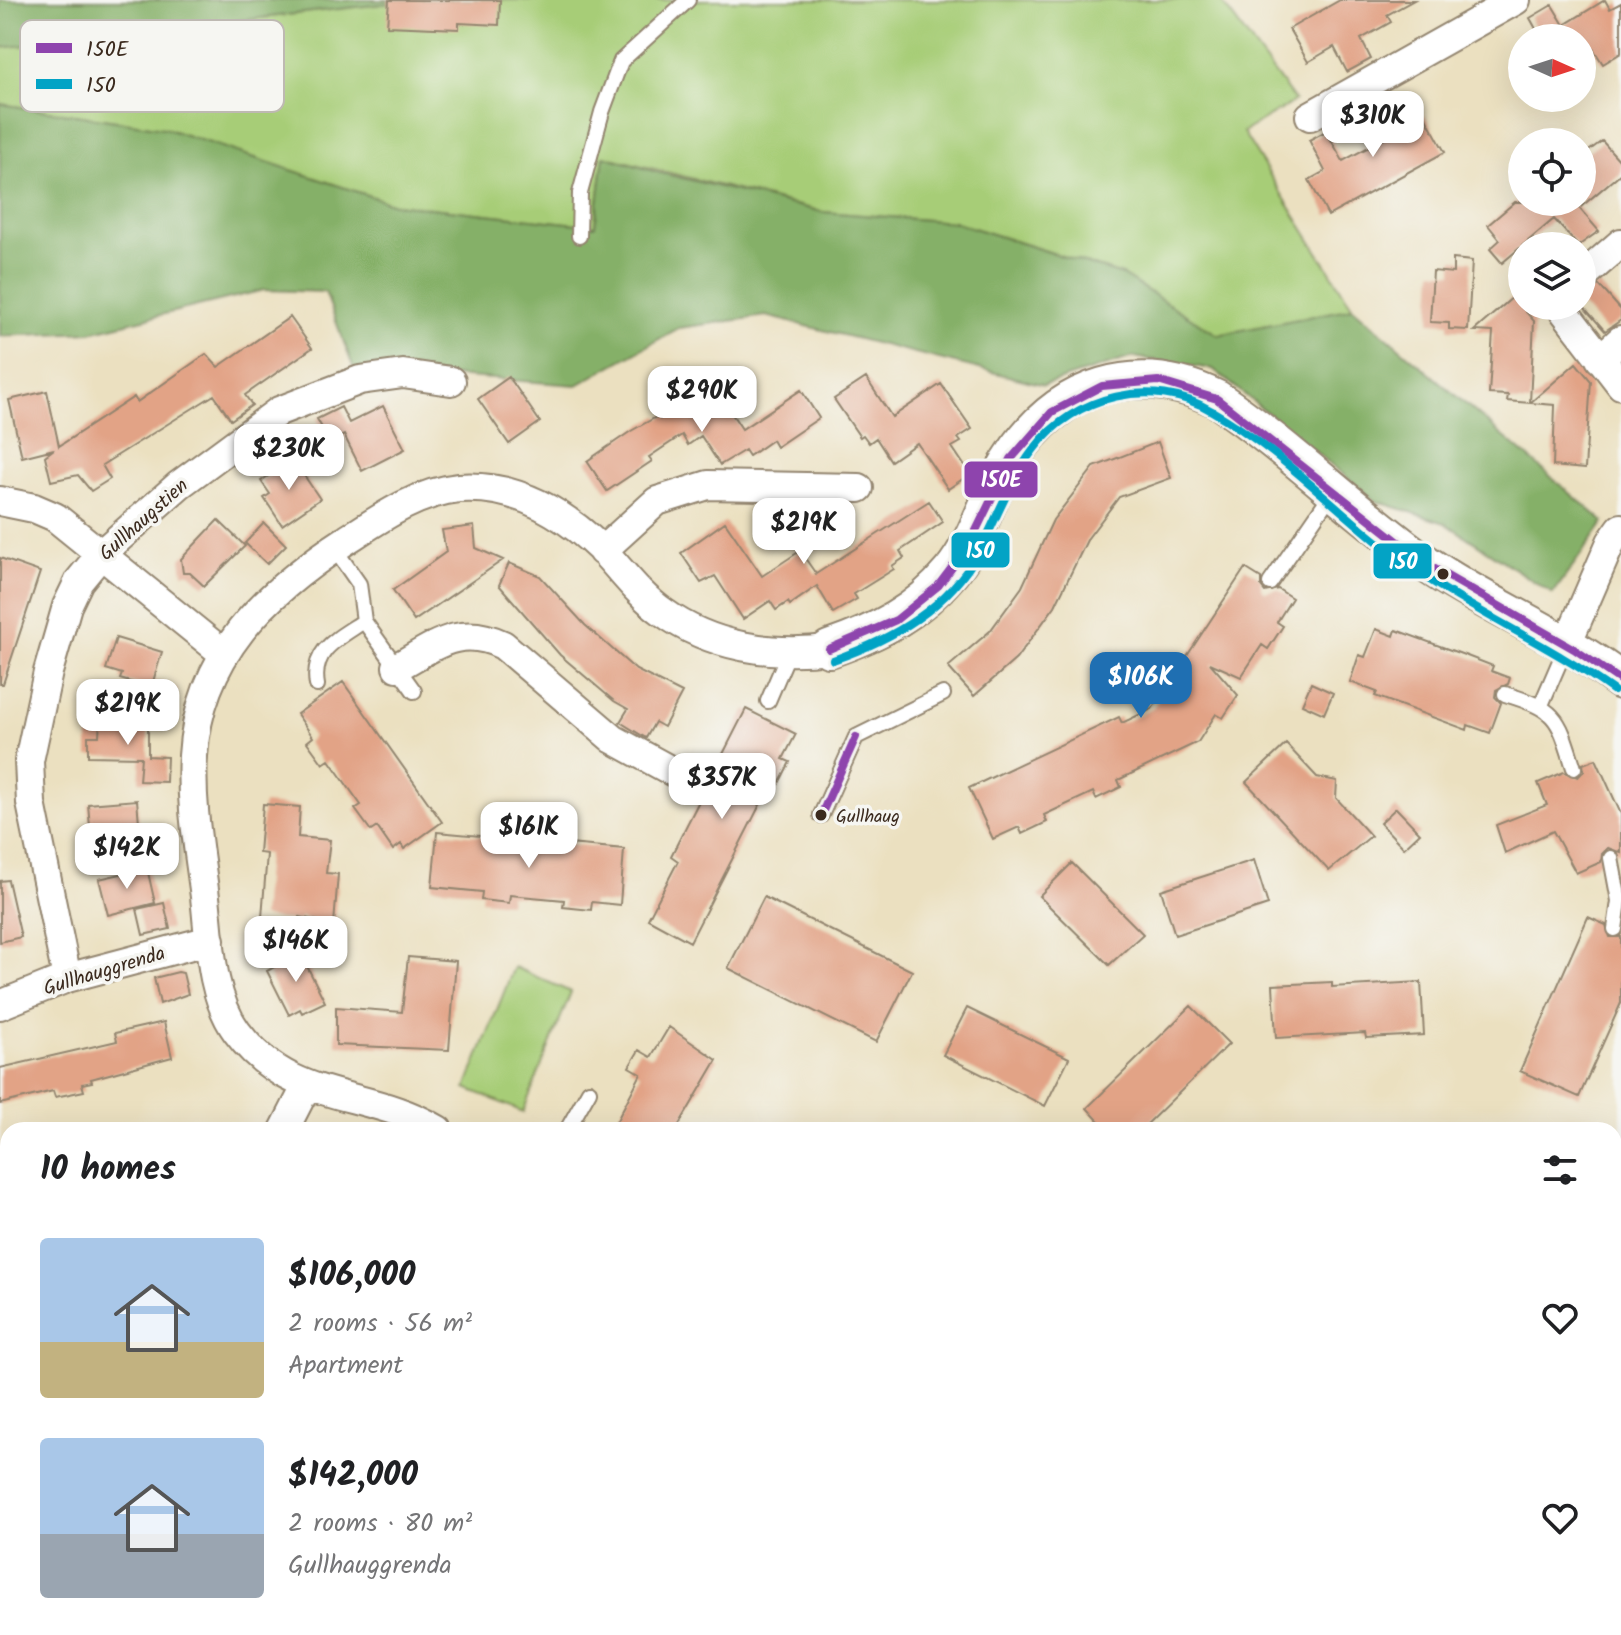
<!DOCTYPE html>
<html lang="en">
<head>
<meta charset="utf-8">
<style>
	:root { --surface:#fff; --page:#f2f2f2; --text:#202124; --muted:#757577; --accent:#1f6fb2 }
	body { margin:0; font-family:Kalam,sans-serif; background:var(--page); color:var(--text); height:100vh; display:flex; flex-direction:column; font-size:30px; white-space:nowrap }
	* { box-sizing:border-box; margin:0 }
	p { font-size:26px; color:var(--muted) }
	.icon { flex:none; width:44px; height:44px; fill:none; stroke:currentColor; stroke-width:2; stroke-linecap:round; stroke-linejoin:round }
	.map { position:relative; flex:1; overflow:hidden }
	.details { position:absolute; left:0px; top:1122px; width:1622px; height:514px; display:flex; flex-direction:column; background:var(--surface); border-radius:24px 24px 0 0; box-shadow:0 8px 32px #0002 }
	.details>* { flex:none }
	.needle { width:52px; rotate:93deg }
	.controls { position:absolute; left:1508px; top:24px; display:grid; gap:16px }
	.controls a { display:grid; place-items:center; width:88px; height:88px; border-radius:50%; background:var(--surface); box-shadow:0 8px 32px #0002; font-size:40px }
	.price { position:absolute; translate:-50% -68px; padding:0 18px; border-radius:16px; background:#fff; color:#222; font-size:26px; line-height:52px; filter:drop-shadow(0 2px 4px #0008) }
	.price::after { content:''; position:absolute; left:50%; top:48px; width:24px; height:18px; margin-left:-12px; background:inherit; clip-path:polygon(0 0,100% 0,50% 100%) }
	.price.active { background:var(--accent); color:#fff }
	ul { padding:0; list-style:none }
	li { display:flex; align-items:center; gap:24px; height:200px; padding:0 40px }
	li span { display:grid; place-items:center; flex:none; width:224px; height:160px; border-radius:8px; color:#555 }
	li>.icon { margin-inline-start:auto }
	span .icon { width:96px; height:96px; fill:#fffc; stroke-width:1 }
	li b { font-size:34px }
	h2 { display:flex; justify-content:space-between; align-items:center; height:96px; padding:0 40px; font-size:34px }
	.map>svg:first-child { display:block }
	.green { fill:#a7cd77; stroke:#717c4a; stroke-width:2 }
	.forest { fill:#85b068; stroke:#606d43; stroke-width:2 }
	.building { fill:#e2a386 }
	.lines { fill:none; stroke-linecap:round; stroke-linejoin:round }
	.service-casing { stroke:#93856f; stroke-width:18 }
	.minor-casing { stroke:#93856f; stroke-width:32 }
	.tertiary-casing { stroke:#93856f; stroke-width:40 }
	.service { stroke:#fff; stroke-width:14 }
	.minor { stroke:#fff; stroke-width:28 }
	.tertiary { stroke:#fff; stroke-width:36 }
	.bus-1-casing { stroke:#f6f6f2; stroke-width:14 }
	.bus-2-casing { stroke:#f6f6f2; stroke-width:14 }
	.bus-1 { stroke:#8e44ad; stroke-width:8 }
	.bus-2 { stroke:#03a3c5; stroke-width:8 }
	.bus-dot { fill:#3b2a1e; stroke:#f6f6f2; stroke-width:3 }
	.labels { text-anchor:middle; stroke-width:7; stroke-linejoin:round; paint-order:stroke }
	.bus-label { font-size:18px; fill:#3b2a1e; stroke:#f6f6f2; text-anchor:start }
	.street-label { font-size:20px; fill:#3b2a1e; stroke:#f6f6f2 }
	.key { fill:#f6f6f2; stroke:#beb9b2; stroke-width:2 }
	.key-label { font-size:22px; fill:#3b2a1e }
	.line-badge { stroke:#f6f6f2; stroke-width:3 }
	.badge-label { font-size:22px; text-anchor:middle; font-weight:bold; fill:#fff }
</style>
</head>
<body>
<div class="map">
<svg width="1621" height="1635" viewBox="0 0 1621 1635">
	<rect width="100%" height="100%" fill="#f6f6f2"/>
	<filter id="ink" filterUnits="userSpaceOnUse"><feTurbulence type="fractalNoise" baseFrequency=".0125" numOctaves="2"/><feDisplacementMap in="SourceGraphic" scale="16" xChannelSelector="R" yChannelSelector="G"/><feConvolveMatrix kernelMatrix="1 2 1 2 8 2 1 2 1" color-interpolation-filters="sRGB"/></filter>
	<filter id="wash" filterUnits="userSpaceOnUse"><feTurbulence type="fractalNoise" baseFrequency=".006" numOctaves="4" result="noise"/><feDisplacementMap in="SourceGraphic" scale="32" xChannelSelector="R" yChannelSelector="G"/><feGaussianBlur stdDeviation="1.8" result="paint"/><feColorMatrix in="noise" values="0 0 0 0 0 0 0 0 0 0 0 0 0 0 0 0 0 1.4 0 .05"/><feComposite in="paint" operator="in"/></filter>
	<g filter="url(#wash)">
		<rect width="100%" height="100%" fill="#ebe0c0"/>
		<path class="green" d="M417,0H1220L1295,101L1243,132L1353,308L1218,335L1122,275L954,222L823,212L604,156L595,226L394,204L164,128L0,104V48Z
			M514,967L571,992L523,1112L466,1088Z
			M1614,1393L1621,1397V1635H1565V1628H1614Z"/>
		<path class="forest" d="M0,0H417L0,48Z
			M0,104L164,128L394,204L595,226L604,156L657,172L823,212L954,222L1122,275L1218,335L1353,308L1604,522L1553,594L1445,523L1376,501L1213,369L1133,357L1044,385L766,316L679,328L577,385L354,369L325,292L264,290L90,332L0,336Z
			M0,1161L8,1257L0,1271Z
			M8,1585V1628H184L187,1635H0V1590Z"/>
		<g id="blocks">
			<path class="building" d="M389,0H500L499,25L459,23V29L387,26Z
				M1340,0H1414L1387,15L1391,22L1361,39L1371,59L1347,72L1334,47L1308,62L1289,29Z
				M1605,0L1610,9L1621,3V53L1603,64L1586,38H1541L1530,18L1552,5L1564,25Z
				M1393,95L1409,124L1425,116L1445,152L1328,216L1309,180L1325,171L1309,140L1326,131L1343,161L1391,135L1375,104Z
				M1602,141L1621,162V173L1582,206V156Z
				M1515,202H1574L1599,231L1578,246L1554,219L1502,263L1490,249L1500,240L1488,225Z
				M1453,259L1472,261L1468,330L1449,329V323L1430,322L1433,271L1453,273Z
				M1599,285L1621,310V320L1605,331L1582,305V294Z
				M1513,297L1534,321L1530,403L1507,401L1508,395L1489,394L1493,332L1474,331Z
				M290,317L312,348L245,395L252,405L231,420L214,395L102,465L110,479L91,491L78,475L51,481L45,456L54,449L22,457L9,400L47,391L59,446L134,397L137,402L206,354L218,367Z
				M1576,363L1591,381L1585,469L1553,466L1555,405L1530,403Z
				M509,377L540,422L509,444L478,399Z
				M866,378L892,417L941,384L972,429L958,438L961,442L952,447L970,474L948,489L917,443L891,461L876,438L869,443L863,435L860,437L834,399Z
				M712,384L742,429L801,390L819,418L776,447L772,440L749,456L745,450L720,465L701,436L688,445L682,435L649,457L652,461L607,491L587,461L631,431L658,416L660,419Z
				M383,406L405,449L362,471L344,435L330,442L317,419L341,407L349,423Z
				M1158,442L1171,478L1119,497L1088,538L1055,606L1016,659L974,696L948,667L990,631L1022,587L1053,520L1094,467Z
				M293,459L320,499L282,525L264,498L270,494L261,481Z
				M929,501L943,522L900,551L904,558L892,566L894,569L854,594L857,599L833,613L817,586L790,605L788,602L776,610L770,601L743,619L715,576L701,583L681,553L725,522L762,576L800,551L816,574Z
				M218,520L245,546L204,586L190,573H183L181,559Z
				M264,523L286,545L267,564L245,543Z
				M474,526L476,548L503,560L414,621L393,590L446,552L442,530Z
				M0,558L40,572L3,684H0Z
				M509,563L540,576L585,625L636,670L682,693L664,727L655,722L646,738L620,722L628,709L614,701L560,655L499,585Z
				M1245,568L1261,578V587L1265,592L1278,589L1292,598L1277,622L1283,626L1268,649L1262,645L1241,677L1210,663L1238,695L1223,718L1216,714L1198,742L1118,780L1121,787L1096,799L1093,792L1044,815L1047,822L1022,834L1019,827L993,839L969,788L1119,717L1122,723L1152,709Z
				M1376,629L1394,636L1396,630L1467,656L1493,666L1491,671L1510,678L1508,684L1496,690L1495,697L1501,703L1490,733L1468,725L1467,730L1375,696L1377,692L1350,682L1359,655L1365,657Z
				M116,638L162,652L151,688L120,679L122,674L106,669Z
				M154,681L177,689L169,713L146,705Z
				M343,682L442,822L404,849L401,844L393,850L377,827L371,831L355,809L361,805L329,760L323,764L307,742L313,737L297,714Z
				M1311,683L1333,693L1324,714L1302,704Z
				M746,709L796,734L783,759L790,762L773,795L770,785L690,942L648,919L678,861L671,856Z
				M100,720L148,721V756L167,757L166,782L139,781L141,757L88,756V736H99Z
				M1286,744L1317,777L1337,781L1336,798L1371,836L1329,871L1246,782Z
				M1596,759L1621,814V853L1608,848L1602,854L1601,862L1576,873L1553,831L1505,853L1496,825L1547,805L1538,783L1564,772L1578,777L1584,771L1583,764Z
				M137,800L140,834L91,838L88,804Z
				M263,804L300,807L298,837L330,840L326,873L338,874L334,924L300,917V921L262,917L267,854L259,853Z
				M1396,808L1420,833L1404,848L1380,823Z
				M437,832L624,849L620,905L592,902L591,910L563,907L564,900L510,895L509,903L481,900L482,892L432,887Z
				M1254,860L1268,905L1175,935L1161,890Z
				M1072,863L1143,934L1109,965L1039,896Z
				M147,868L155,903L108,915L99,879Z
				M8,880L21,937L0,942V881Z
				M764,897L912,971L876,1042L728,968Z
				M164,903L170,929L143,935L137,909Z
				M1588,917L1606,925L1610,937H1621V1003L1579,1097L1520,1071Z
				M299,950L325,1002L302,1013L300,1009L289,1015L267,971L278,965L277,961Z
				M408,957L456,961L449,1050L336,1045V1007L402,1012Z
				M178,972L183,973L188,994L160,1004L154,978Z
				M1332,982V987L1421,982L1424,1035L1366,1038L1365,1033L1276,1038L1273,985Z
				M1191,1006L1229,1044L1141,1130H1107L1087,1108Z
				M967,1008L1069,1058L1045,1106L943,1055Z
				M164,1022L172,1057L91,1079L92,1082L82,1084L84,1091L55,1097L53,1091L0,1104V1068L117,1041L115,1033Z
				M669,1027L717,1060L676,1130H612L641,1074L629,1067L639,1050L651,1057Z"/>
		</g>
	</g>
	<g filter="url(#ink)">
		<use href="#blocks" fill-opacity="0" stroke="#93856f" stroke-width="2"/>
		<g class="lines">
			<g class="service-casing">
				<path id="service" d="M579,236L580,193L602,112L621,61L688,0
					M334,548L359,584L364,621L414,691
					M1270,583L1334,490
					M317,685C311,650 337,639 364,621
					M1505,694C1558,710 1558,717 1574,768
					M768,701L789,652
					M1541,705L1566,647
					M821,815L856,737L943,694
					M1611,858L1619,901L1615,929
					M567,1130L589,1091"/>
			</g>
			<g class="minor-casing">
				<path id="minor" d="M1310,116L1516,0
					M1582,277L1621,243
					M1560,306L1621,385
					M1600,359L1621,340
					M0,501L34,508L55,517L223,653
					M602,551L657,501L708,485L859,488
					M1567,644L1611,542L1621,528
					M397,667C435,646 459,624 503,645L613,739L677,774
					M67,978L31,803L29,761L48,672L67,606L79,581L102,553L179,485L279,411L360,380L403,374L451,381
					M0,1005L67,978L210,940
					M284,1130L307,1085
					M438,1130C368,1088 291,1105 237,1032C210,995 210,940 205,897C199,851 190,803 193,756C199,655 265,593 345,541C379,519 417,492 459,488C516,484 563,512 602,550C622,571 639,595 663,612C711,647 772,656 829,649
					M0,1449L8,1447
					M314,1628L316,1635
					M1040,1628L1042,1635
					M1161,1628L1164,1635
					M838,1635L840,1628
					M893,1635L895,1628"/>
			</g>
			<g class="tertiary-casing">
				<path id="tertiary" d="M829,649C878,632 917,613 951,572C979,538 987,495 1011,459C1059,384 1138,360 1217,399C1291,449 1355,514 1428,565C1490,607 1561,635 1621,681"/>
			</g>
			<use href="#service" class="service"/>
			<use href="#minor" class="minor"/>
			<use href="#tertiary" class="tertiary"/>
			<g class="bus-1-casing">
				<path id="bus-1" d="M829,649L896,620L938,586L969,545L1011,459L1052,412L1102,386L1158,381L1217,399L1428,565L1574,649L1621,681
					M821,815L856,737"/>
			</g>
			<g class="bus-2-casing">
				<path id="bus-2" d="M833,660C893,639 948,608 980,550C998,516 1010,480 1034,449C1074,395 1153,376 1212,411C1289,455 1349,526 1422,575C1484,617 1553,647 1614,691"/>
			</g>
			<use href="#bus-1" class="bus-1"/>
			<use href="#bus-2" class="bus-2"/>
		</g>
	</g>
	<g class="bus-dot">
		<circle cx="1443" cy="574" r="7"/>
		<circle cx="821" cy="815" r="7"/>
	</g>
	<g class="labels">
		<g class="bus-label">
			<text x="836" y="822">Gullhaug</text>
		</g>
		<g class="street-label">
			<text transform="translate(143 519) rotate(-42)" y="7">Gullhaugstien</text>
			<text transform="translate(104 970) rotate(-17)" y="7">Gullhauggrenda</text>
		</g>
	</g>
	<rect x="20" y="20" width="264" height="92" rx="12" class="key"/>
	<rect x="36" y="43" width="36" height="10" fill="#8e44ad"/>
	<rect x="36" y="79" width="36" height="10" fill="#03a3c5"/>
	<g class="key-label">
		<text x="86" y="56">150E</text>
		<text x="86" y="92">150</text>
	</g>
	<g class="line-badge">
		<rect x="963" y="460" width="76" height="39" rx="8" fill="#8e44ad"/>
		<rect x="950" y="531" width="61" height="38" rx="8" fill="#03a3c5"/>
		<rect x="1372" y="542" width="61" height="38" rx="8" fill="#03a3c5"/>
	</g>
	<g class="badge-label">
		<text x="1001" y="487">150E</text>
		<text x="980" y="558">150</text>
		<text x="1403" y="569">150</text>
	</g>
</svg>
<div class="controls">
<a><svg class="needle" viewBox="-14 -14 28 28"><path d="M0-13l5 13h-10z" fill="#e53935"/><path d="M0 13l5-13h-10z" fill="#757577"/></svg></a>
<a><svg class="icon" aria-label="locate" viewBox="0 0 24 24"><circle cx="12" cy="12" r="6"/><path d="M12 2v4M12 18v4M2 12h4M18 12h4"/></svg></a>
<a><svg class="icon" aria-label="layers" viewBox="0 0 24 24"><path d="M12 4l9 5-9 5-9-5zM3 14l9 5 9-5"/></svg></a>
</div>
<b class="price" style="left:1373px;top:159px">$310K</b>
<b class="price" style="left:702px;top:434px">$290K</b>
<b class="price" style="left:289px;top:492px">$230K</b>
<b class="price" style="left:804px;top:566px">$219K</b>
<b class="price active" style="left:1141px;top:720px">$106K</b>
<b class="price" style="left:128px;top:747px">$219K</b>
<b class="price" style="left:722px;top:821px">$357K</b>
<b class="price" style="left:529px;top:870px">$161K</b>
<b class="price" style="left:127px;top:891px">$142K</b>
<b class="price" style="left:296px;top:984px">$146K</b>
<section class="details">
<h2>10 homes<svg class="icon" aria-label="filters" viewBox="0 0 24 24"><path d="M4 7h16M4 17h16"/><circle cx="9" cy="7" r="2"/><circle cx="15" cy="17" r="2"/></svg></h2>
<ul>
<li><span style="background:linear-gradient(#a9c7e8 65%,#c2b280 0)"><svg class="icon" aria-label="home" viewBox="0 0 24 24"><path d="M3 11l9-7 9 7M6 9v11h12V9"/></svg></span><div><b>$106,000</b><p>2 rooms · 56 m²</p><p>Apartment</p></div><svg class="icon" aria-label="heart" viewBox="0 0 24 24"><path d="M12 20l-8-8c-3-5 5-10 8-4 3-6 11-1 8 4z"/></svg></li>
<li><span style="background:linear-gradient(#a9c7e8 60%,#9aa5b1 0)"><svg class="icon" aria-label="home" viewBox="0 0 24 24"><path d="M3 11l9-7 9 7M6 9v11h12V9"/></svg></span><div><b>$142,000</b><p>2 rooms · 80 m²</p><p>Gullhauggrenda</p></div><svg class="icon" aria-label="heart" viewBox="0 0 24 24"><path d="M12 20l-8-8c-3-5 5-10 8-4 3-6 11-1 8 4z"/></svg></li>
</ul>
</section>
</div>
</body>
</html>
